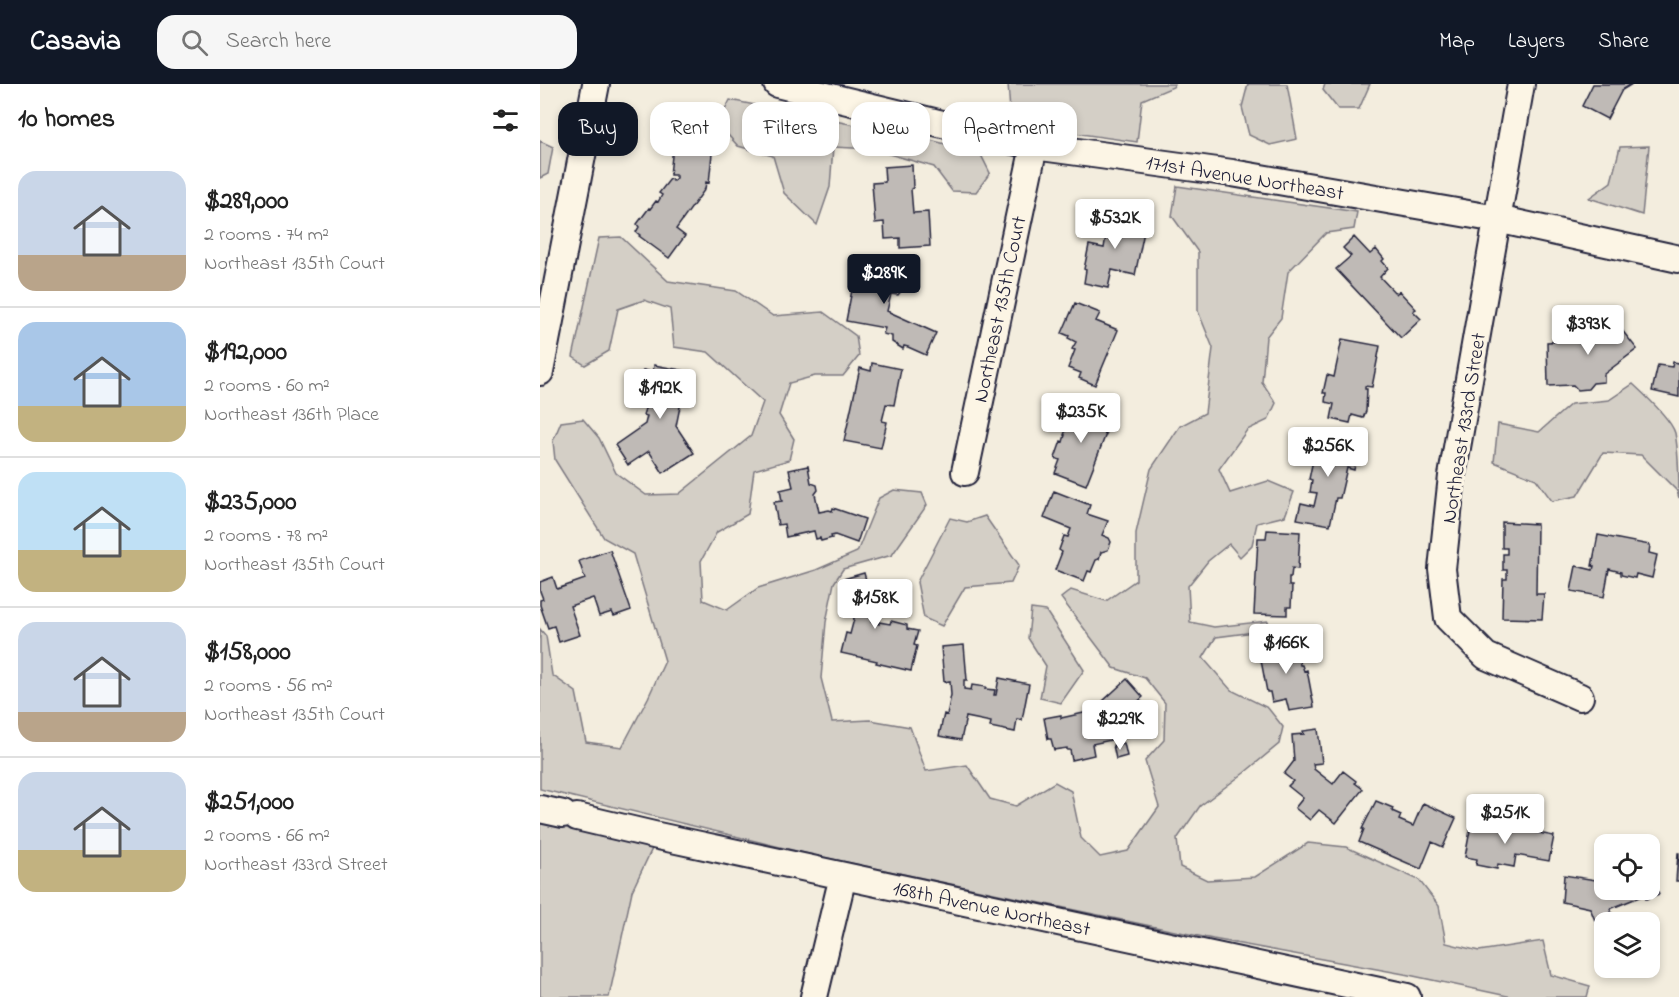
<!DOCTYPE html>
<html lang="en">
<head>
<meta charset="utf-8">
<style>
	:root { --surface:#fff; --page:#f6f6f6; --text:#222; --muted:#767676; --line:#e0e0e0; --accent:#111827 }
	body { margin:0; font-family:"Indie Flower",sans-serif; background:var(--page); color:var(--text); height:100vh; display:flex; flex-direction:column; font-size:22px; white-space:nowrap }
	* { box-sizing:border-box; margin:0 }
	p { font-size:20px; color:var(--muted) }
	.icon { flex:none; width:33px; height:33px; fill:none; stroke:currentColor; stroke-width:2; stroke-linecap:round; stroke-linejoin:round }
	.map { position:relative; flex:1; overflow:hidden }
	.drawer { display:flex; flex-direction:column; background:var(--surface); width:540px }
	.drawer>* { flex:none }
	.hud { position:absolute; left:18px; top:18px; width:570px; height:54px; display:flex; gap:12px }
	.fabs { position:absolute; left:1054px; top:750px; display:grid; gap:12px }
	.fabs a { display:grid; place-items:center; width:66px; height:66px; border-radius:12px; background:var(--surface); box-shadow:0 3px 9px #0003; font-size:30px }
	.price { position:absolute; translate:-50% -51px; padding:0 14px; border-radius:6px; background:#fff; color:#222; font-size:20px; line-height:39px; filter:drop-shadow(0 2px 3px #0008) }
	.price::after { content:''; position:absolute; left:50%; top:36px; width:18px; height:14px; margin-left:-9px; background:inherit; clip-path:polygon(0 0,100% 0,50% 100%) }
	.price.selected { background:var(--accent); color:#fff }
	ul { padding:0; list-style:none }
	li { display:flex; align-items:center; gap:18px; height:150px; padding:0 18px }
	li+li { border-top:2px solid var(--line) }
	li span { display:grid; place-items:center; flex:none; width:168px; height:120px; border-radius:18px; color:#555 }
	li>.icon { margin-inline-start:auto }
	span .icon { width:72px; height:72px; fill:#fffc; stroke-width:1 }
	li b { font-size:26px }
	h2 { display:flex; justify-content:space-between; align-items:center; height:72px; padding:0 18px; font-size:26px }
	.tag { padding:0 21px; border-radius:18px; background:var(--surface); box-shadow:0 3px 9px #0003; font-size:21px; line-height:54px }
	.tag.selected { background:var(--accent); color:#fff }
	header { display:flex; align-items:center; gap:36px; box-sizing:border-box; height:84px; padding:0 30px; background:var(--accent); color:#fff }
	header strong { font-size:28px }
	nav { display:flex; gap:33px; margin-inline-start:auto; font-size:21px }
	.search { width:420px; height:54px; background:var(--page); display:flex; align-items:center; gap:15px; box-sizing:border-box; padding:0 21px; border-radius:18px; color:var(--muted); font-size:22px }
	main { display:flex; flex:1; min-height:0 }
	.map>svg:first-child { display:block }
	.green { fill:#d4cfc6; stroke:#7b7880; stroke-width:1.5 }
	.building { fill:#bfbab6; stroke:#22223b; stroke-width:1.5 }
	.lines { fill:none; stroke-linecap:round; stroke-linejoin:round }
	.minor-casing { stroke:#22223b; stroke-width:30 }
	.minor { stroke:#fcf5e5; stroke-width:26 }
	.labels { text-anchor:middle; stroke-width:6; stroke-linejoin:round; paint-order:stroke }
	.street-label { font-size:21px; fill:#22223b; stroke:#fcf5e5 }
</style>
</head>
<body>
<header>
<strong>Casavia</strong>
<div class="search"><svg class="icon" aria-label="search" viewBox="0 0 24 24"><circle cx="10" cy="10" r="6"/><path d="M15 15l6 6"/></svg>Search here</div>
<nav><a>Map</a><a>Layers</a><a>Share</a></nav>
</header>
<main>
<section class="drawer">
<h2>10 homes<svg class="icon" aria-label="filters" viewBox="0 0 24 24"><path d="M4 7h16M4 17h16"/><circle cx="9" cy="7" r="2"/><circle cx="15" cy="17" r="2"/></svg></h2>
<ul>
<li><span style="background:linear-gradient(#c9d6e8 70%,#b9a48a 0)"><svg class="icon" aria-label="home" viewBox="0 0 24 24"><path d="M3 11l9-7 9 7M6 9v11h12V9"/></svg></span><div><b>$289,000</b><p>2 rooms · 74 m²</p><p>Northeast 135th Court</p></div></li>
<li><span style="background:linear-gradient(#a9c7e8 70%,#c2b280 0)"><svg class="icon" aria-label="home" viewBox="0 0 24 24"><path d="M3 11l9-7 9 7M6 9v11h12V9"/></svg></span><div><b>$192,000</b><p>2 rooms · 60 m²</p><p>Northeast 136th Place</p></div></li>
<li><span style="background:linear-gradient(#bfe0f5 65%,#c2b280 0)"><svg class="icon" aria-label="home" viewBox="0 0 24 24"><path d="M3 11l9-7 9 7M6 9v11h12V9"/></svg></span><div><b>$235,000</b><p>2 rooms · 78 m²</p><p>Northeast 135th Court</p></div></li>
<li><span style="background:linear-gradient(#c9d6e8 75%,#b9a48a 0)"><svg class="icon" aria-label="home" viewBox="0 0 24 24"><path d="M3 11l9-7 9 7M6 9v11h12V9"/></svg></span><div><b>$158,000</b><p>2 rooms · 56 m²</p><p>Northeast 135th Court</p></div></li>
<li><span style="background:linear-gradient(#c9d6e8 65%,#c2b280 0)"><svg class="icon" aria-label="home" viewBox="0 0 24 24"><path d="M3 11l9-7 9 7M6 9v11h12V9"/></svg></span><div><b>$251,000</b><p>2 rooms · 66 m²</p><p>Northeast 133rd Street</p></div></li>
</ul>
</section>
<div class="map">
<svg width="1139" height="913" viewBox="0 0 1139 913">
	<rect width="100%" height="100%" fill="#f3edde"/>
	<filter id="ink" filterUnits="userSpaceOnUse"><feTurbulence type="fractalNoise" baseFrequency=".0167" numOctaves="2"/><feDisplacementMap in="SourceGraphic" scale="12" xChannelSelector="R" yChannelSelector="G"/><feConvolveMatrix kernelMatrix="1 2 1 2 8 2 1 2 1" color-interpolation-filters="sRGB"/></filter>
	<g filter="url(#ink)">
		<path class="green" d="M468,0H635L633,3L602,16L597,58L471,40Z
			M708,0H747L757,55L730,61L709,51L702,23Z
			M785,0H830L819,25H798L783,6Z
			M190,16L390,56L440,69L450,89L436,108L412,107L394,83L332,65L293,63L290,103L277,141L244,109L233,72L198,62L178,40Z
			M0,57L13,63L8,90L0,94Z
			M1109,62L1102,131L1049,114L1071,98L1080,63Z
			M637,102L817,128L814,145L786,149L748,188L741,234L726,253L722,298L736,319L728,336L707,346L679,385L690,409L728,397L754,408L745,432L717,439L712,461L700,473L689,460L668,477L648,502L650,538L674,543L728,537L730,546L676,553L663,574L691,606L728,624L743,643L739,660L704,689L660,722L637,755L640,783L667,796L715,793L768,759L806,763L879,796L899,822L906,859L939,867L1003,857L1011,891L1050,902L1047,913H972L864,890L673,855L273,771L0,705V545L6,552L12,591L36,608L46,658L82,663L108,614L125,577L93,470L64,454L15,376L13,357L21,338L43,335L59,354L76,389L106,411L139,410L211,352L223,318L168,268L134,263L130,225L104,216L78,225L69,267L45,281L33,273L59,154L81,153L128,197L196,207L233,232L283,228L316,252L319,272L303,292H275L249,299L239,331L254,355L249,376L214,386L208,430L177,448L161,477L163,516L187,526L218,504L276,486L317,468L339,414L354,406L382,409L387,421L352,471L303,485L294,499L286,538L281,594L292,638L330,636L370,643L386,687L427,681L450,715L476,722L515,698L531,707L541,754L560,773L588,767L619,723L605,677L624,656L625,619L605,594L574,584L521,514L531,506L566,517L596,496V449L611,385L640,342L665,329L673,264L658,227V168L632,132Z
			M1093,300C1105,311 1131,335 1135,349C1139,370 1139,393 1139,414L1137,407L1101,371L1063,369L1037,412L1012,417L996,395L954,378L958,340L999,348L1031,320L1069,316Z
			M445,432L479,481L471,499L425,503L402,542L384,534L377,498L410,434L427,438Z
			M491,525L506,527L544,586L521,619L500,614L506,582L488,554Z
			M0,734L118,752L92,807L69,913H0Z"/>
		<path class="building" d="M1053,0H1092L1082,6L1067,35L1042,22Z
			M134,53L153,54V58L173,60L169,99L166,98L165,105L136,145L145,152L129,174L99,152L100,151L96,148L99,143L97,140L109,124L110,125L116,117L118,118L122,111L119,109L130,95L133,97L136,94V91H130Z
			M372,81L373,104L371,105L373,129L388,128L390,162L360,164V154L345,155L344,138L335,139L332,99L345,98L344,83Z
			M570,127L590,131L589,134L606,138L595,191L572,186L568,204L544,199L546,186L544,185L549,161L564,164Z
			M814,153L830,170L836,165L844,175L842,177L848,184L840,193L856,210L859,207L876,225L873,227L881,235L861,254L796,185L811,172L803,164Z
			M318,175L364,184L361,199L363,203L362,206L358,211L351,210L347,227L396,249L386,271L368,263L364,262L363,265L352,258V252L343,250L345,244L306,237Z
			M535,219L560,229L556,237L578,246L555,301L539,294L541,289L528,284L535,266L532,265L536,258L528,254L529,252L522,249Z
			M1069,230L1097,265L1064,290V298L1053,299L1048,305L1038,306L1033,301L1008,302L1007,258L1046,256L1042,251Z
			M802,255L840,262L832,303L825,302V305H827L826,327L823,334L812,331L810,339L791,335L794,320L785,318L786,309H783L787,291L794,293Z
			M1133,278L1139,279V313L1112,307L1118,281L1132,283Z
			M332,279L361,285L354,321L346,320L344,329L342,337L347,338L341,364L304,357L320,284L331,287Z
			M114,281L152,288L147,314L142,313L136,342L154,369L123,389L109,367L88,381L75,361L105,340L107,332L103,331L111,306L99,304L103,286L113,288Z
			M538,319L568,331L564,341L567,342L564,349L566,350L546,401L515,389L520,376L515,374L521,357L523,358L525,351H524L532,329L534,330Z
			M778,352L807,358V356L819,358L814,386L807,384L800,414H796L790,441L757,435L761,419L774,422L777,409L770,408L772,396L769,395Z
			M268,382L271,399L277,401L278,406L275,410L279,428L289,426L292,427L293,424L325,435L317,459L295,451L291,452L292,454L281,457L280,454L276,455L274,447L246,453L244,440L238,441L234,418L242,417L240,406L253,403L249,386Z
			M514,407L550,421L547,430L568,437L562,451L569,454L571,458L568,466L561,468L559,475L556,476L551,488L548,487L544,497L515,486L522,468L519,466L524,452L528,453L531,445L504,434Z
			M962,438L997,440L996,510H1004L1002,535L962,534L963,495H967V486H963V470H967V464H962Z
			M727,446L760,448L758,485L752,484L751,493H749V502H752L751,523H747V531L714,530L718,454H726Z
			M1058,451L1110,461L1109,469L1117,471L1112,494L1096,490L1095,494L1081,491V488L1069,485L1064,513L1031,507L1036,482L1053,486L1054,482H1052Z
			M70,466L91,526L74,532L72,528L59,532L53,514L30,522L40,551L19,558L14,542L8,544L0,521V516L3,515L0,507V498L13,493L17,505L45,495L39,477Z
			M324,489L334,524L330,526L332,533L331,538L339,540V538L350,540L351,537L367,541V545L378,547L374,561L377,562L371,587L336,579L337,577L301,569L306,549L310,550L314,535L313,531L310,532L300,496Z
			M749,550L753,569L758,568L760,581H762L764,587L767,586L774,623L749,627L746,615L732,618L730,608H727L720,571L723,570L721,562L733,560L732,553Z
			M424,561L427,596H424V605L431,606L432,601L446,603L445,605L455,606L454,611H456L459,594L489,600L482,636L477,635L475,648L450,643L451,638L426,633L421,656L399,652L404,630L407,631L411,611L410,597L404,598L401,563Z
			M587,595L603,613L568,644L571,656L552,660L554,671L532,676L530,666H527V664L514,666L511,655H508L504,634L521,631V634L562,625V622L563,620L562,618Z
			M601,617L608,624L598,634L591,627Z
			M778,645L782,679L773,680L774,685L793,700L803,687L816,697L815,699L823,705L796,739L779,726L770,736L755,724L763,714L748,702L753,697L744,690L754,677L752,651L764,650L763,647Z
			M584,659L587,672L576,675L573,661Z
			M836,717L853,724L852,727L861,731L859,736L873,742L883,719L916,734L903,763L892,758L881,785L819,758L824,745H822Z
			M932,736L1014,752L1009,777L976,771L974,783L958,780L957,785L936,781L937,775L925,773Z
			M1138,769H1139V797H1136Z
			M1110,786L1119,810L1106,815L1104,811L1070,825L1076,838H1065V862L1050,824L1022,818L1024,791L1056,796L1065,792V806H1110Z"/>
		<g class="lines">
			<g class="minor-casing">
				<path id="minor" d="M237,0L494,62L692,89L957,135L1139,175
					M981,0L912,392L902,485L908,534L946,572L1040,613
					M0,288L56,0
					M425,388L494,62
					M0,725L23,730
					M37,733L118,752L867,913
					M274,913L303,792"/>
			</g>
			<use href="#minor" class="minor"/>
		</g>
	</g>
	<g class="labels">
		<g class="street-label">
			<text transform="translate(705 93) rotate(9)" y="7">171st Avenue Northeast</text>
			<text transform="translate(459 225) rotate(-78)" y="7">Northeast 135th Court</text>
			<text transform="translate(923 344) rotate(-81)" y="7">Northeast 133rd Street</text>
			<text transform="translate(452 824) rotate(12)" y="7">168th Avenue Northeast</text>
		</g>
	</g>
</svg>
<div class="fabs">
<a><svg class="icon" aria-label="locate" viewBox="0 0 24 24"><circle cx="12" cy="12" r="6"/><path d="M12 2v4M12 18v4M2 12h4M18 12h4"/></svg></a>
<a><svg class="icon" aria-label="layers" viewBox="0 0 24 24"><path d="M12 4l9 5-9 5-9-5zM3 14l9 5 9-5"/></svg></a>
</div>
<b class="price" style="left:575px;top:166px">$532K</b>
<b class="price selected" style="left:344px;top:221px">$289K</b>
<b class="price" style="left:1048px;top:272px">$393K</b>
<b class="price" style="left:120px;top:336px">$192K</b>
<b class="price" style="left:541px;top:360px">$235K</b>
<b class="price" style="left:788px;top:394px">$256K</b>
<b class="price" style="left:335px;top:546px">$158K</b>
<b class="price" style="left:746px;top:591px">$166K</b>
<b class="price" style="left:580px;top:667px">$229K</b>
<b class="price" style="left:965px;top:761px">$251K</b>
<div class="hud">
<a class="tag selected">Buy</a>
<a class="tag">Rent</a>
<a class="tag">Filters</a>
<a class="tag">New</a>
<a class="tag">Apartment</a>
</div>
</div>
</main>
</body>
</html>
